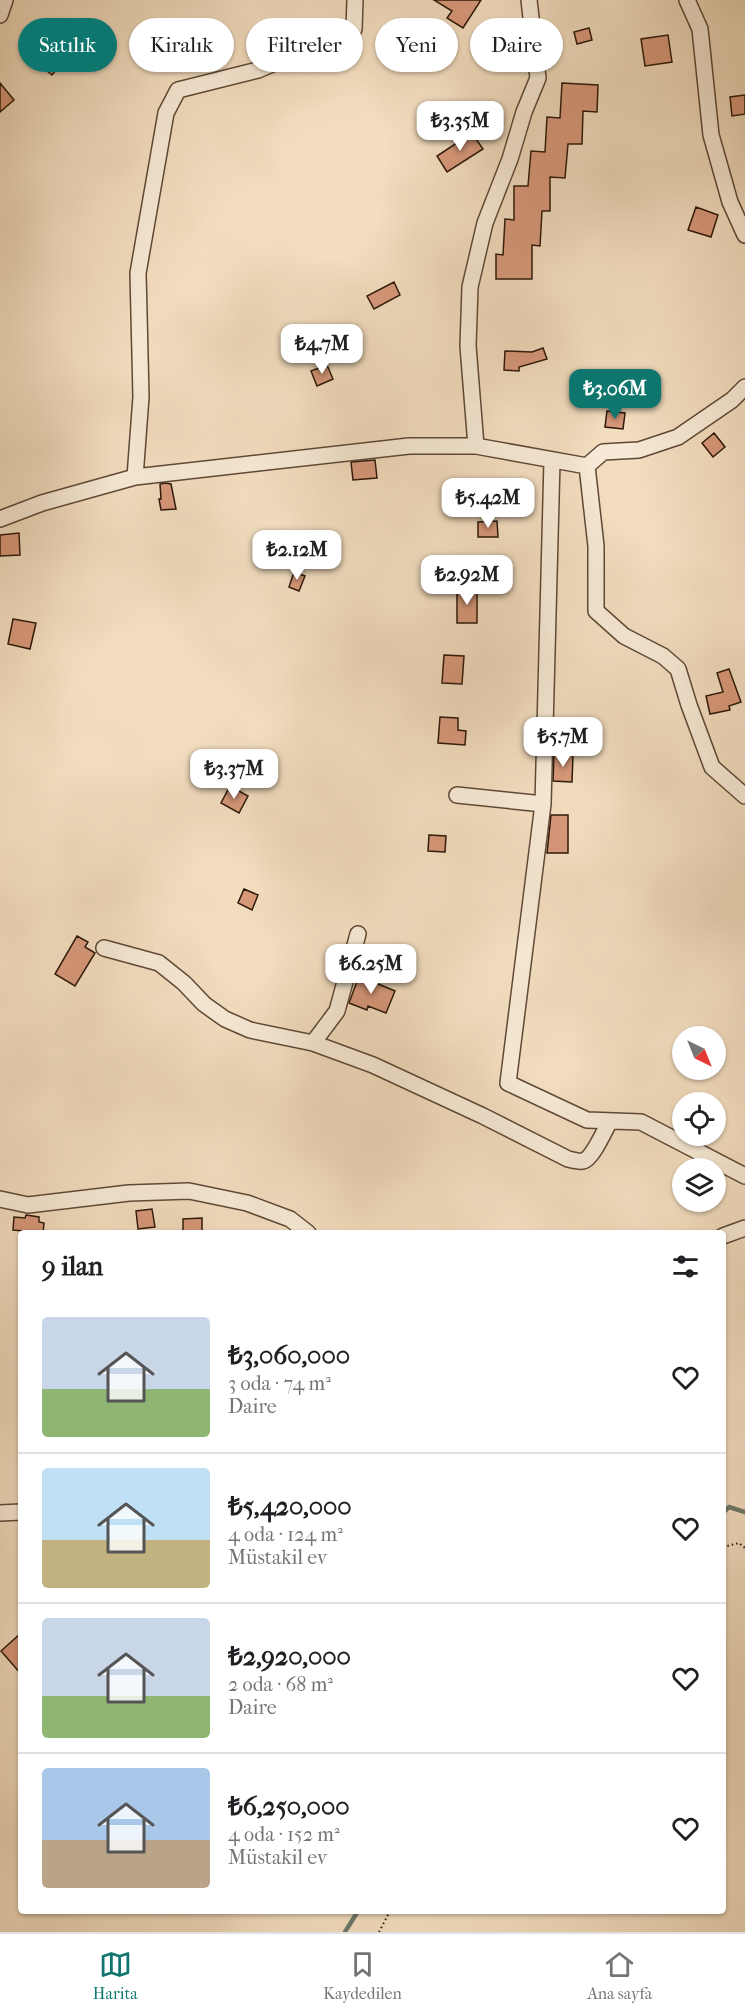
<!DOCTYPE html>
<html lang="tr">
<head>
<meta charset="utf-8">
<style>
	:root { --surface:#fff; --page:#f2f2f2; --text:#202124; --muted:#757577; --line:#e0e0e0; --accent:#0f766e }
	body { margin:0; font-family:"IM FELL French Canon",serif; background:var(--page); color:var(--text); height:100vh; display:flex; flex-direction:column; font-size:22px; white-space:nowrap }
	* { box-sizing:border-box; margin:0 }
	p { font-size:20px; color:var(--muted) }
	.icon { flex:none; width:33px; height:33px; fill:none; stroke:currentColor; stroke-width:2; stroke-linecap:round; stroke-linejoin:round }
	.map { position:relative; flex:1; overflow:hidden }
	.drawer { position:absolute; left:18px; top:1230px; width:708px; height:684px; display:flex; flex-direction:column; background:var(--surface); border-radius:6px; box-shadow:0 2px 4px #0004 }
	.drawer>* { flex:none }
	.top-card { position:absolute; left:18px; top:18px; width:710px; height:54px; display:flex; gap:12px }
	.needle { width:39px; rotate:137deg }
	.controls { position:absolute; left:672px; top:1026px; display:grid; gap:12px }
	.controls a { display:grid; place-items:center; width:54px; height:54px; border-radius:50%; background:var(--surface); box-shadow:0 2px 4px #0004; font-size:30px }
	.price { position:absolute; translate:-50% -51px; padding:0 14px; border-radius:12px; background:#fff; color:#222; font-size:20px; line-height:39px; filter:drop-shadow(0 2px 3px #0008) }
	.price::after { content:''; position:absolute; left:50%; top:36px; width:18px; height:14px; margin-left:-9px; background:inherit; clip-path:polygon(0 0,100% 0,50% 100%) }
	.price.active { background:var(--accent); color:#fff }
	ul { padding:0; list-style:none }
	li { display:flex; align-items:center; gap:18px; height:150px; padding:0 24px }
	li+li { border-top:2px solid var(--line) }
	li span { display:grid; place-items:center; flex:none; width:168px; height:120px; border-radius:6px; color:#555 }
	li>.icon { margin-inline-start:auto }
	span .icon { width:72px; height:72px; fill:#fffc; stroke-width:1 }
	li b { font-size:26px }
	h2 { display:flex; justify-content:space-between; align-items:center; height:72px; padding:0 24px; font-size:26px }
	.pill { padding:0 21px; border-radius:27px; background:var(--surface); box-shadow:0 2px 4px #0004; font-size:21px; line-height:54px }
	.pill.active { background:var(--accent); color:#fff }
	.tab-bar { display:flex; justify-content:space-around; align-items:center; height:84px; border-top:2px solid var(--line); background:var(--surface); font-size:16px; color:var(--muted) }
	.tab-bar a { display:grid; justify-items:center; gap:3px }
	.tab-bar .active { color:var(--accent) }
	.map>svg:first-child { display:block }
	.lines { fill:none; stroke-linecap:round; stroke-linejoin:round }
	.stream { stroke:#6f7a6d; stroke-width:4.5 }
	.building { fill:#d7987a; stroke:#2c1809; stroke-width:1.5 }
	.minor-casing { stroke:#5e4936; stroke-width:18 }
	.path { stroke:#2c1809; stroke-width:2; stroke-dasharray:1.5 3; stroke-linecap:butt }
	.minor { stroke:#f7e9d5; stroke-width:15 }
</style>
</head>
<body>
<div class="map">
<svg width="745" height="1932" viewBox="0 0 745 1932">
	<rect width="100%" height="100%" fill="#f2ddbf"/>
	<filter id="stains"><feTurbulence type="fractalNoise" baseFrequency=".00333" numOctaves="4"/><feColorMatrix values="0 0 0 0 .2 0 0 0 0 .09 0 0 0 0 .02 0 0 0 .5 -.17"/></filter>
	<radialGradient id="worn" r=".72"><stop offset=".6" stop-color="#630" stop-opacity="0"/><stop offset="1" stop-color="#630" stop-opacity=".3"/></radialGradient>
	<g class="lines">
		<path class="stream" d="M723,1513L729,1507L745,1512
			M345,1932L358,1911"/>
	</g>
	<path class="building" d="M434,0H481L463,28L447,18L452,11Z
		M589,28L592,40L577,44L574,32Z
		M668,35L672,62L645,66L641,39Z
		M48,53L61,64L52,75L38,64Z
		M0,83L14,100L0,112Z
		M562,83L598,85L597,112L583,111L582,144H568L565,178L550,177V211H542L540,246L532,245V279H496V254L503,255L505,219L514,220V186H528L531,151L545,152L547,117L560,118Z
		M745,95V114L732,116L730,97Z
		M472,133L483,149L447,172L437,156Z
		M696,207L718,215L711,237L688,230Z
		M394,282L400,295L374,309L367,296Z
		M543,348L547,359L519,367V371L504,370L505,351L532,352Z
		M327,365L333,379L317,386L311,371Z
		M607,411L625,413L623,429L605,427Z
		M714,433L725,447L713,457L702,443Z
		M375,460L377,478L353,480L351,462Z
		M165,483L171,484L176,509L161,510L159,499H161L160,484Z
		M497,521L498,537H478V522Z
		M19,533L20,555L0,556V535Z
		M294,572L305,576L299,591L289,587Z
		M457,589H477V623H457Z
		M13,619L36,623L30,649L8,644Z
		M444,655L464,656L462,684L442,683Z
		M729,669L741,702L729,706L730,710L710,714L706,696L723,692L717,673Z
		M440,717L458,718V730L466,731L465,745L438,743Z
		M554,754H573L572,782L553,781Z
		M230,786L248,796L239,813L221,803Z
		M551,815H568V853H547Z
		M429,835L446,836L445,852L428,851Z
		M244,889L258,895L252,910L238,903Z
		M77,936L88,942L85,947L95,953L75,986L55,974Z
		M359,976L395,991L386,1013L368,1006L367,1010L349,1003Z
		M152,1209L155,1227L138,1229L136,1211Z
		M26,1215L39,1217V1222L44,1223L43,1233H24V1231L13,1230L14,1217L25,1218Z
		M202,1218V1233H183V1219Z
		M21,1633V1674L1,1651Z"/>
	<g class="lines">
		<g class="minor-casing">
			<path id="minor" d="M687,0L700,29L711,135L730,202L745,235
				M0,15L5,0
				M476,446L468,346L470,287L485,223L510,159L524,112L538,78L529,0
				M552,461L543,804L508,1083L587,1120L641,1122L745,1176
				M587,466L596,546V611L624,636L663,656L678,669L689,705L712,767L745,796
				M135,477L141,397L138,273L166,113L178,90L258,70L354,29L355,0
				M0,519L42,503L135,477L409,446H476L587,466L603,452L639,450L678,437L732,400L745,387
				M457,795L543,804
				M104,948L159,963L184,983L204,1004L225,1019L250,1030L313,1043L373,1065L483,1116L568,1159C572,1160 579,1162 583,1161C593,1158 604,1131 610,1121
				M313,1043L337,1011L358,934
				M0,1199L28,1205L129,1193L189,1191L247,1203L290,1219L308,1233
				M723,1236L745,1228
				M0,1513L21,1512"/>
		</g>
		<path class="path" d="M723,1547L739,1543L745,1548
			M379,1932L390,1911"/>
		<use href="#minor" class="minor"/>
	</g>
	<rect width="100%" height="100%" filter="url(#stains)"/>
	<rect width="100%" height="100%" fill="url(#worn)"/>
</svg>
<div class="controls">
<a><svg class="needle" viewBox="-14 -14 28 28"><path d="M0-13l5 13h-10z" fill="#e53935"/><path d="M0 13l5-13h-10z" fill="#757577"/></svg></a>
<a><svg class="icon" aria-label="locate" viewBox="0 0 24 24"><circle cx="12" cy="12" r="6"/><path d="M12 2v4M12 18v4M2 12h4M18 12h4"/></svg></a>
<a><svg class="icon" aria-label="layers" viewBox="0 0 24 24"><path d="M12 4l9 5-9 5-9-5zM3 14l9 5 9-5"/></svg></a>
</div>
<b class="price" style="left:460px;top:152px">₺3.35M</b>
<b class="price" style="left:322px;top:375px">₺4.7M</b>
<b class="price active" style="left:615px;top:420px">₺3.06M</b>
<b class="price" style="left:488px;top:529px">₺5.42M</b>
<b class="price" style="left:297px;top:581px">₺2.12M</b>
<b class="price" style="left:467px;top:606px">₺2.92M</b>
<b class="price" style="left:563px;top:768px">₺5.7M</b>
<b class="price" style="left:234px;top:800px">₺3.37M</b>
<b class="price" style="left:371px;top:995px">₺6.25M</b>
<div class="top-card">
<a class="pill active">Satılık</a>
<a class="pill">Kiralık</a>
<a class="pill">Filtreler</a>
<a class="pill">Yeni</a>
<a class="pill">Daire</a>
</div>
<section class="drawer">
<h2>9 ilan<svg class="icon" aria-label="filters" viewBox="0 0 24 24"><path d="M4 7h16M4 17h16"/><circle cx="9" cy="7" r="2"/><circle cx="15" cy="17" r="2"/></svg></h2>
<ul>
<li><span style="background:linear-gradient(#c9d6e8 60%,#8fb573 0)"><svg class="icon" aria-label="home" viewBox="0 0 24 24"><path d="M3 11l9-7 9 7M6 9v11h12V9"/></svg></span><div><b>₺3,060,000</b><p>3 oda · 74 m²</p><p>Daire</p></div><svg class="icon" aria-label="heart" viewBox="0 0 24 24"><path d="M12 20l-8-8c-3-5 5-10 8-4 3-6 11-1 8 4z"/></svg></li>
<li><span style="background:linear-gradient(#bfe0f5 60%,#c2b280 0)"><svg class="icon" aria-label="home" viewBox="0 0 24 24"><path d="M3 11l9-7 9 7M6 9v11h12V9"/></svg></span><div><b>₺5,420,000</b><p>4 oda · 124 m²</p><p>Müstakil ev</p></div><svg class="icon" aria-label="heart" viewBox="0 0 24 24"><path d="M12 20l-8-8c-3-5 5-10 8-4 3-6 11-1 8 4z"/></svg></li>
<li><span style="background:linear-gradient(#c9d6e8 65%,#8fb573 0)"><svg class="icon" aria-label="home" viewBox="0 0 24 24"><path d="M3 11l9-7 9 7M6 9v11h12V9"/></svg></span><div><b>₺2,920,000</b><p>2 oda · 68 m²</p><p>Daire</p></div><svg class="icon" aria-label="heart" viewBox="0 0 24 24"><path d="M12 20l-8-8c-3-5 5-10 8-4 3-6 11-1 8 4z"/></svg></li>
<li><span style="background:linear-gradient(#a9c7e8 60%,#b9a48a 0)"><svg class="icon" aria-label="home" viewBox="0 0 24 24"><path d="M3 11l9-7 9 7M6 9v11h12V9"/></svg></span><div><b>₺6,250,000</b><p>4 oda · 152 m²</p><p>Müstakil ev</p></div><svg class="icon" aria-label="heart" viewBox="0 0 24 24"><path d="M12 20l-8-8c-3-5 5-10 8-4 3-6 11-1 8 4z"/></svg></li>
</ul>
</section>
</div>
<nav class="tab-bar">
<a class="active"><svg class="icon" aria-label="map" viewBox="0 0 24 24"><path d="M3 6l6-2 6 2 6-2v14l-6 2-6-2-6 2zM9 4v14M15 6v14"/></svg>Harita</a>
<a><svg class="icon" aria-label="saved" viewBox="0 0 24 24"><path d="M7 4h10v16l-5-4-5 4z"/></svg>Kaydedilen</a>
<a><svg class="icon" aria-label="home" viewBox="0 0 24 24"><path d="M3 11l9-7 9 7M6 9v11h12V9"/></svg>Ana sayfa</a>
</nav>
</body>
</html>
